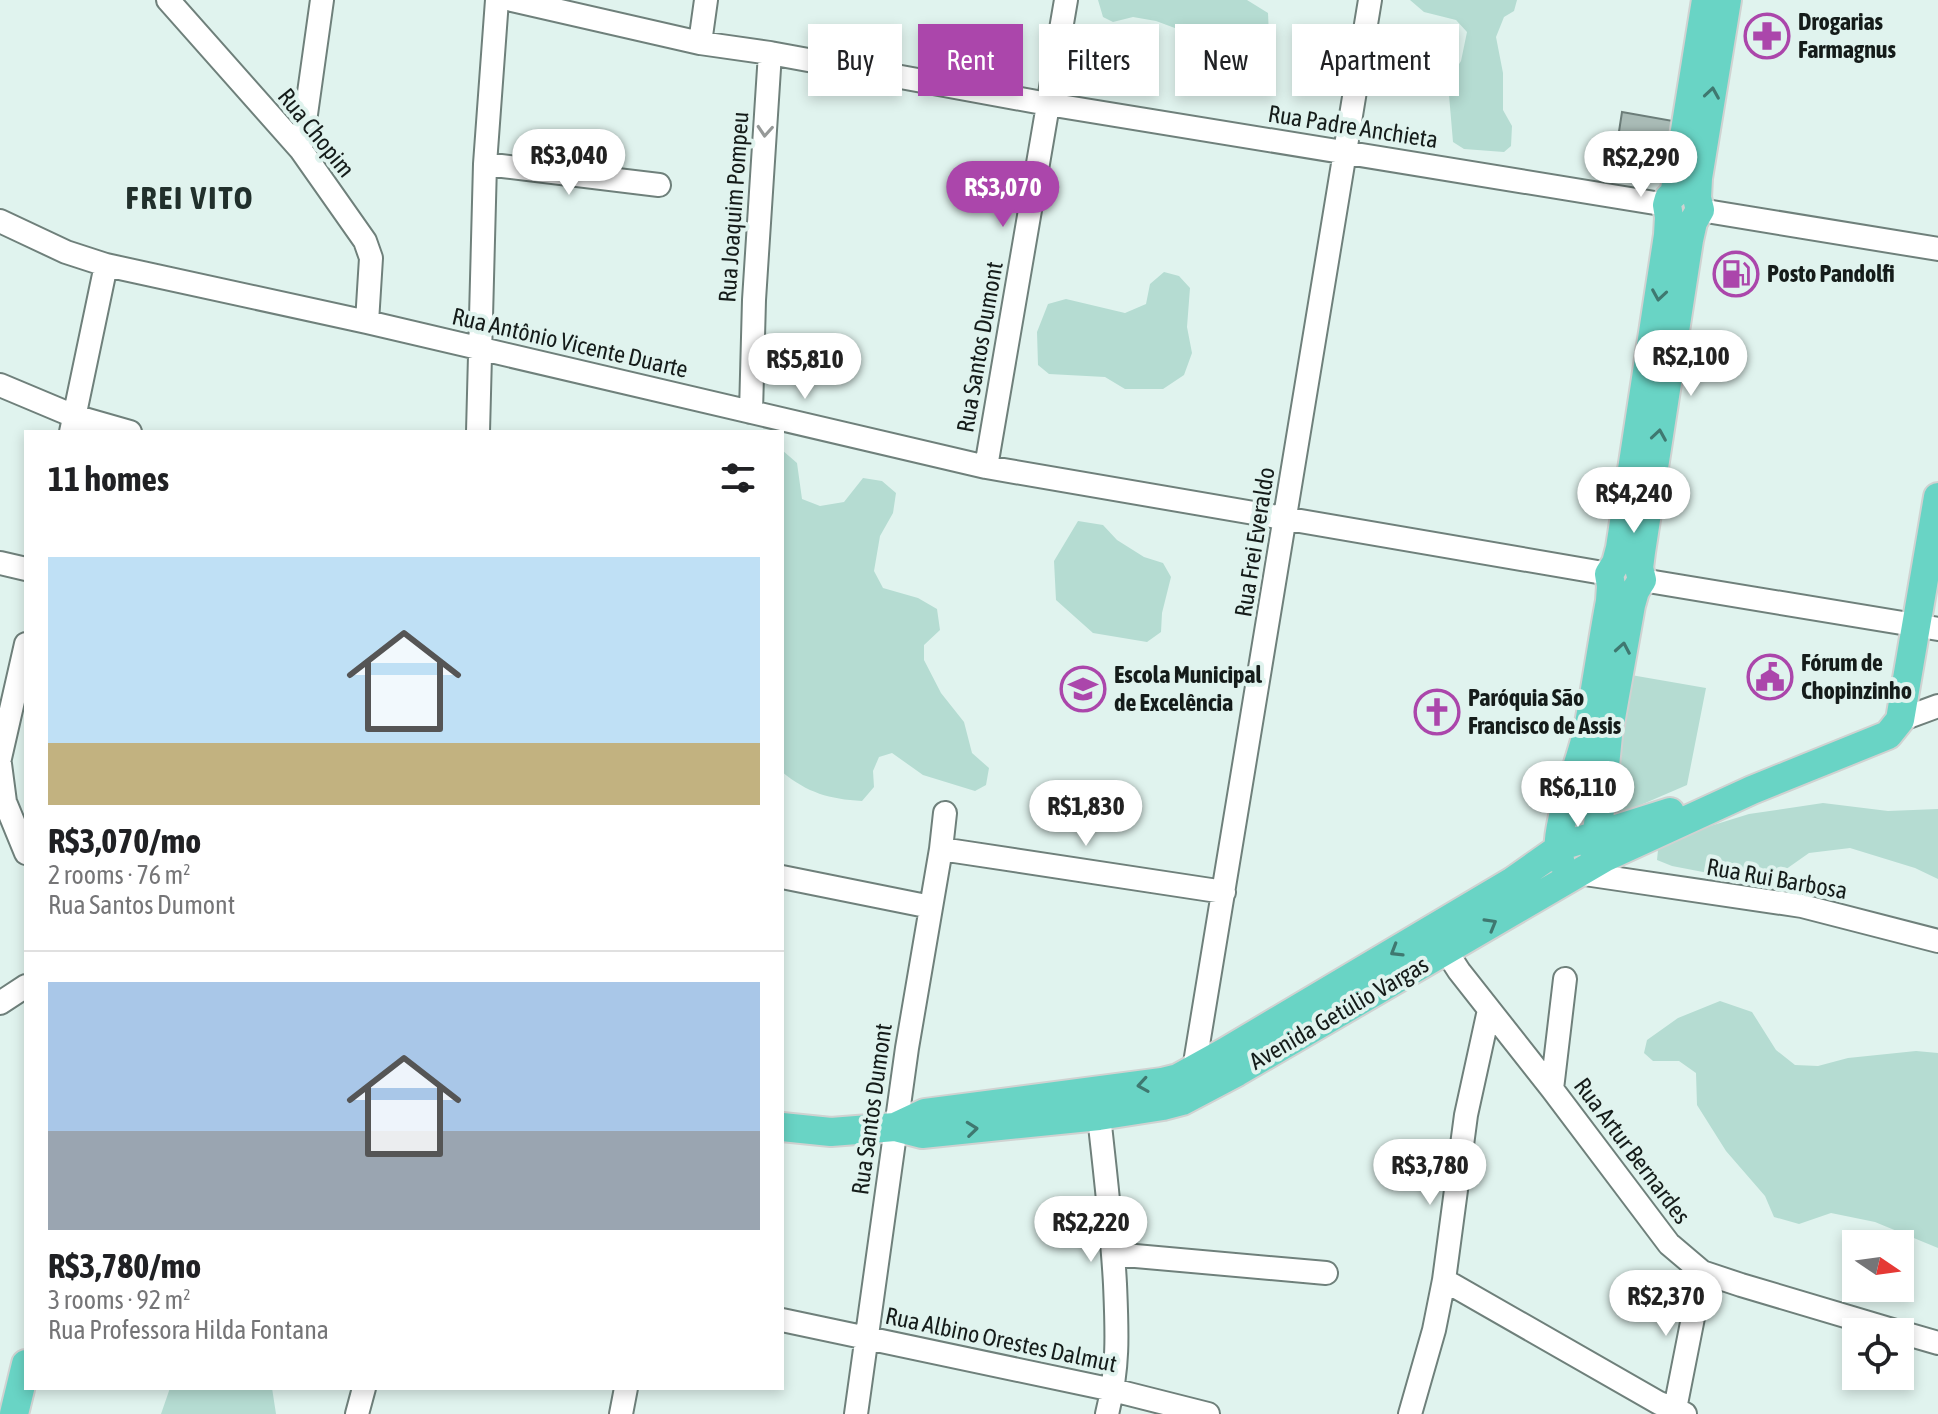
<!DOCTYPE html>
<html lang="en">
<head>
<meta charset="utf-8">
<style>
	:root { --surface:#fff; --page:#f6f6f6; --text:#202124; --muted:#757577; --line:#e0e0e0; --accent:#ab46ab }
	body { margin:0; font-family:"Asap Condensed",sans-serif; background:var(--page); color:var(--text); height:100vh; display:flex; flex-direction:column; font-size:30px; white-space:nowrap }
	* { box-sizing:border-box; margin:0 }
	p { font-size:26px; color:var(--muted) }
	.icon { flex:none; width:44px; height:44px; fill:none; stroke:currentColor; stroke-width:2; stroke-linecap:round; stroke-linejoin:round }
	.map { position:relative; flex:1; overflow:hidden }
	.details { position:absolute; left:24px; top:430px; width:760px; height:960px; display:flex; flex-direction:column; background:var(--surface); border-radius:0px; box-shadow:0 4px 12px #0003 }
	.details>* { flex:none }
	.guide { position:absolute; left:808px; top:24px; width:760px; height:72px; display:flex; gap:16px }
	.needle { width:52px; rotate:103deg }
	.tools { position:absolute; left:1842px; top:1230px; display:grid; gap:16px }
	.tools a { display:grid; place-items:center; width:72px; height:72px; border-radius:0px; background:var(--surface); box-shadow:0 4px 12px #0003; font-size:40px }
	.price { position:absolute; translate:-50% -68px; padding:0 18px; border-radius:28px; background:#fff; color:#222; font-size:26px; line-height:52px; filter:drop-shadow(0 2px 4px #0008) }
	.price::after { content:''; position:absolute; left:50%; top:48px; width:24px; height:18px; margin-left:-12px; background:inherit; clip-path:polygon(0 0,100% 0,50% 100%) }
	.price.on { background:var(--accent); color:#fff }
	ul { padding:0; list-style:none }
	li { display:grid; align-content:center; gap:16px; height:424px; padding:0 24px }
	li+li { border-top:2px solid var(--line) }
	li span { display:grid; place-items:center; height:248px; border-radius:0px; color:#555 }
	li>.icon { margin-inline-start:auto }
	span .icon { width:144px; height:144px; fill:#fffc; stroke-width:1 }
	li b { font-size:34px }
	h2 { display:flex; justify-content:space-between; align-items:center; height:96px; padding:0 24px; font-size:34px }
	.chip { padding:0 28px; border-radius:0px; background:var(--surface); box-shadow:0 4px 12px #0003; font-size:28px; line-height:72px }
	.chip.on { background:var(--accent); color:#fff }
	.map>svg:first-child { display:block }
	.green { fill:#b5dcd2 }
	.building { fill:#a9bbb6; stroke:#6c7d79; stroke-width:2 }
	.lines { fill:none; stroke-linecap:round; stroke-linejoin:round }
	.minor-casing { stroke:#6f807b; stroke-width:26 }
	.major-casing { stroke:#d0d2d1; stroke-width:32 }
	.minor { stroke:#fff; stroke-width:22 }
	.major { stroke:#69d4c5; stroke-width:28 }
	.oneway { stroke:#3f7870 }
	.oneway2 { stroke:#969998 }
	.labels { text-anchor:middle; stroke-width:8; stroke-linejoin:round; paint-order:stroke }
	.poi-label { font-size:24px; font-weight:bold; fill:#151c1a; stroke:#e0f3ee; text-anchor:start }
	.street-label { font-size:24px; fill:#151c1a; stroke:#e0f3ee }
	.district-label { font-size:32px; font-weight:bold; letter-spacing:2px; fill:#21302c; stroke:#e0f3ee }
</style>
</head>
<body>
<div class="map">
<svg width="1938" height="1414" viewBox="0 0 1938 1414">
	<rect width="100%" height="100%" fill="#e0f3ee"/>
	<path class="green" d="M1098,0H1247L1268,13L1269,36L1262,46L1218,44L1156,21L1133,17L1113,22L1103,17Z
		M1410,0H1517L1514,11L1504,17L1496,37L1503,73V110L1512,126L1511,146L1504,152L1464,149L1453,142L1449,95L1452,75L1461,61L1467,32L1456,20L1424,12Z
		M1164,272L1179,276L1190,288L1187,327L1192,353L1184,375L1163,389H1125L1105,377L1049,374L1038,365L1037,332L1048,304L1066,299L1125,313L1146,304L1150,284Z
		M782,450L797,463L802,499L820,506L844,502L863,478L882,481L896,493L893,513L880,536L874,571L883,588L918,598L937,609L940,630L924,645V660L941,693L964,722L972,753L989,768L986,785L975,791L923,775L892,753L879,757L873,771L874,787L862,801C829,799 808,793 782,772Z
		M1078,521L1103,525L1117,540L1144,557L1163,563L1171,577L1162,613L1161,632L1147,642L1093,633L1056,600L1054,561Z
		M1631,675L1706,688L1687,785L1622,813L1616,811L1614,808L1620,733Z
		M1823,803L1888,811L1938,809V879L1915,868L1850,848L1809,853L1782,872L1729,877L1672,866L1657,860L1658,850L1678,836L1749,814Z
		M1720,1001L1752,1012L1776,1050L1795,1065L1818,1066L1848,1058L1916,1051L1938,1053V1248L1875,1222L1831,1213L1799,1224L1774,1217L1765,1196L1726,1151L1697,1105L1696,1073L1679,1061H1653L1644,1053L1647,1040L1678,1018Z
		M170,1388H272L276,1414H161Z"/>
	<path class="building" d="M1622,112L1673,121L1666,161L1616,151Z"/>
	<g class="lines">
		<g class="minor-casing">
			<path id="minor" d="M168,0L301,150L365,241L371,258L367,322
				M512,0L700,43L770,53L1048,104L1667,205
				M700,43L706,0
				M301,150L322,0
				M485,164L659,185
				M1700,210L1938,249
				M0,221L66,252L106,265L367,322L986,467L1609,574
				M0,385L74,416L130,432
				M751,412L754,300L770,53
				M71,432L106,265
				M478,432L485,164L497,0
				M986,467L1066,0
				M0,563L26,569
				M1642,580L1938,629
				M1900,720L1938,706
				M0,758L26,644
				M0,764L5,802L26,853
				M941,849L1224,892
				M1578,873L1802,906L1938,941
				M782,877L931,907
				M1437,937L1459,971L1552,1089L1669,1244L1702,1272L1741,1285L1899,1332
				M0,1003L26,986
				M1195,1080L1194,1069L1370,0
				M1552,1089L1565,979
				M1099,1116C1105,1172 1112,1228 1115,1284C1117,1332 1119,1366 1107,1414
				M1113,1254L1326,1273
				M1444,1280L1659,1403L1685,1414
				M782,1320L1113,1390L1208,1414
				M1900,1332L1938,1343
				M357,1414L364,1388
				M621,1414L626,1388
				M856,1414L907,1048L941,849L945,813
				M1410,1414L1434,1330L1444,1280L1466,1115L1489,1010
				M1674,1414L1702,1272"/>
		</g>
		<g class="major-casing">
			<path id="major" d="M1594,851L1602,797L1608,735L1631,605L1635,591L1642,580L1639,568L1641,552L1689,240L1693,222L1700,210L1697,198L1698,178L1727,0
				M1560,860C1551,835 1582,758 1588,729C1596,687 1602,644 1610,601L1611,586L1609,574L1616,563L1620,548L1668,235L1669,217L1667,205L1669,198L1674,194L1678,174L1706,0
				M782,1127L831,1132L895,1127L925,1113L1162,1082L1178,1078L1225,1052L1513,881L1557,850L1568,844L1670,812
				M895,1127L922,1134L1099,1116L1163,1106L1182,1101L1237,1072L1606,857L1752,790L1888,735L1900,720L1938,497
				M14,1414L26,1364"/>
		</g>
		<use href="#minor" class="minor"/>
		<use href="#major" class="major"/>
	</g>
	<defs><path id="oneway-chevron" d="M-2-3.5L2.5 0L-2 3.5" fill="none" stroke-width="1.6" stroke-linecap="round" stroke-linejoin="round" transform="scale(2)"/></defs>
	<g class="oneway">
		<use href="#oneway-chevron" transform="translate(1712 93) rotate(-81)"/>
		<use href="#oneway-chevron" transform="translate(1659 295) rotate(99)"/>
		<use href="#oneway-chevron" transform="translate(1659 435) rotate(-81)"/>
		<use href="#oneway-chevron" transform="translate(1623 648) rotate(-80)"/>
		<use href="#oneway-chevron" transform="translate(1491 924) rotate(-30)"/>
		<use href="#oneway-chevron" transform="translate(1396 951) rotate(149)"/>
		<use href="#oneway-chevron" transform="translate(1143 1085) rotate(171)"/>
		<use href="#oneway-chevron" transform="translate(972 1129) rotate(-6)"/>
	</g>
	<use class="oneway2" href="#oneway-chevron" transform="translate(765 131) rotate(94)"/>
	<defs>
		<g id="pharmacy-ring" transform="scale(2.3)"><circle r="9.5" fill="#e0f3ee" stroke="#ab46ab" stroke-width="1.5"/><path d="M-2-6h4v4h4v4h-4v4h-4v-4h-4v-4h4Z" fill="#ab46ab"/></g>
		<g id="fuel-ring" transform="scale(2.3)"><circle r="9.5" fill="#e0f3ee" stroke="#ab46ab" stroke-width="1.5"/><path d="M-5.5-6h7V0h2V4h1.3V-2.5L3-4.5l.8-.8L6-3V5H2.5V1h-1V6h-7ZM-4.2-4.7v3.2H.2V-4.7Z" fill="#ab46ab"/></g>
		<g id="civic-ring" transform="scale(2.3)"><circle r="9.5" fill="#e0f3ee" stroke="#ab46ab" stroke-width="1.5"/><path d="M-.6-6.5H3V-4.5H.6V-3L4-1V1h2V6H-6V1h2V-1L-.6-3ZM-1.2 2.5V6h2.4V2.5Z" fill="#ab46ab"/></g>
		<g id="school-ring" transform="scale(2.3)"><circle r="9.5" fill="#e0f3ee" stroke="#ab46ab" stroke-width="1.5"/><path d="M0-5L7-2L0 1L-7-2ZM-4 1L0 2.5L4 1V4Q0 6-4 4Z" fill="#ab46ab"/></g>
		<g id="church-ring" transform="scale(2.3)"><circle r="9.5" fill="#e0f3ee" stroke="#ab46ab" stroke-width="1.5"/><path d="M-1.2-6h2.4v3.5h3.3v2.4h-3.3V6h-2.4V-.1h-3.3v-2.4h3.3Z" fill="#ab46ab"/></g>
	</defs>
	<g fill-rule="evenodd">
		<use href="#pharmacy-ring" x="1767" y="36"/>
		<use href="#fuel-ring" x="1736" y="274"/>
		<use href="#civic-ring" x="1770" y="677"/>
		<use href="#school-ring" x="1083" y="689"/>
		<use href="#church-ring" x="1437" y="712"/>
	</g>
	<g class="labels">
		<g class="poi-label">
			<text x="1798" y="30">Drogarias<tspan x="1798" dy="28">Farmagnus</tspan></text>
			<text x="1767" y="282">Posto Pandolfi</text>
			<text x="1801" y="671">Fórum de<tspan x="1801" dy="28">Chopinzinho</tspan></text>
			<text x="1114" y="683">Escola Municipal<tspan x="1114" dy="28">de Excelência</tspan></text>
			<text x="1468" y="706">Paróquia São<tspan x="1468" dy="28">Francisco de Assis</tspan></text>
		</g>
		<g class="street-label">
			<text transform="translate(1353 127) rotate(9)" y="8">Rua Padre Anchieta</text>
			<text transform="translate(316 133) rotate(51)" y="8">Rua Chopim</text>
			<text transform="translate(734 207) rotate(-86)" y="8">Rua Joaquim Pompeu</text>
			<text transform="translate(570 343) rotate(13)" y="8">Rua Antônio Vicente Duarte</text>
			<text transform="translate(980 347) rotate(-80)" y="8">Rua Santos Dumont</text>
			<text transform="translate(1255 542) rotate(-81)" y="8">Rua Frei Everaldo</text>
			<text transform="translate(1777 879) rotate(10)" y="8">Rua Rui Barbosa</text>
			<text transform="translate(1339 1013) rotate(-30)" y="8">Avenida Getúlio Vargas</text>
			<text transform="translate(872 1109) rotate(-82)" y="8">Rua Santos Dumont</text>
			<text transform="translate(1632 1151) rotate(53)" y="8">Rua Artur Bernardes</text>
			<text transform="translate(1001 1340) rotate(12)" y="8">Rua Albino Orestes Dalmut</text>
		</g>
		<g class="district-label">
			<text x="190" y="209">FREI VITO</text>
		</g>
	</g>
</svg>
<div class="tools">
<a><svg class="needle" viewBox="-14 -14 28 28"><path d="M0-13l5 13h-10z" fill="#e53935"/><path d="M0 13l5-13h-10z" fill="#757577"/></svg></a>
<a><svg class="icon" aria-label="locate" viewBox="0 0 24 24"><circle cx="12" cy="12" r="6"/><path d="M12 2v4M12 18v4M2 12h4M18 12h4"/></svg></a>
</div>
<b class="price" style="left:569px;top:197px">R$3,040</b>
<b class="price" style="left:1641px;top:199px">R$2,290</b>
<b class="price on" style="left:1003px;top:229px">R$3,070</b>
<b class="price" style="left:1691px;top:398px">R$2,100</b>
<b class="price" style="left:805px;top:401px">R$5,810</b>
<b class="price" style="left:1634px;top:535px">R$4,240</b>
<b class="price" style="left:1578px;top:829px">R$6,110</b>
<b class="price" style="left:1086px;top:848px">R$1,830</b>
<b class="price" style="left:1430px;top:1207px">R$3,780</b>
<b class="price" style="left:1091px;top:1264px">R$2,220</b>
<b class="price" style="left:1666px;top:1338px">R$2,370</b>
<div class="guide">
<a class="chip">Buy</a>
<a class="chip on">Rent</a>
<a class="chip">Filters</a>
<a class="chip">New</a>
<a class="chip">Apartment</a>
</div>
<section class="details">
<h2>11 homes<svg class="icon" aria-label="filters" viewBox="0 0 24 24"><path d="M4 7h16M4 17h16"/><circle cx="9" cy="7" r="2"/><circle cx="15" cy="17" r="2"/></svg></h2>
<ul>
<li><span style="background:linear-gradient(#bfe0f5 75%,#c2b280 0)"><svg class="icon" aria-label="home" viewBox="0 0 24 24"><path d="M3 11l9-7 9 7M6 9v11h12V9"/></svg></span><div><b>R$3,070/mo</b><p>2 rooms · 76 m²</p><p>Rua Santos Dumont</p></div></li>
<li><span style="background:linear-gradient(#a9c7e8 60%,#9aa5b1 0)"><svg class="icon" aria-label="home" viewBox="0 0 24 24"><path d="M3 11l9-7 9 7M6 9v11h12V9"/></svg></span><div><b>R$3,780/mo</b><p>3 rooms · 92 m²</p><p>Rua Professora Hilda Fontana</p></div></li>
</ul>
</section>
</div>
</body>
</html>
